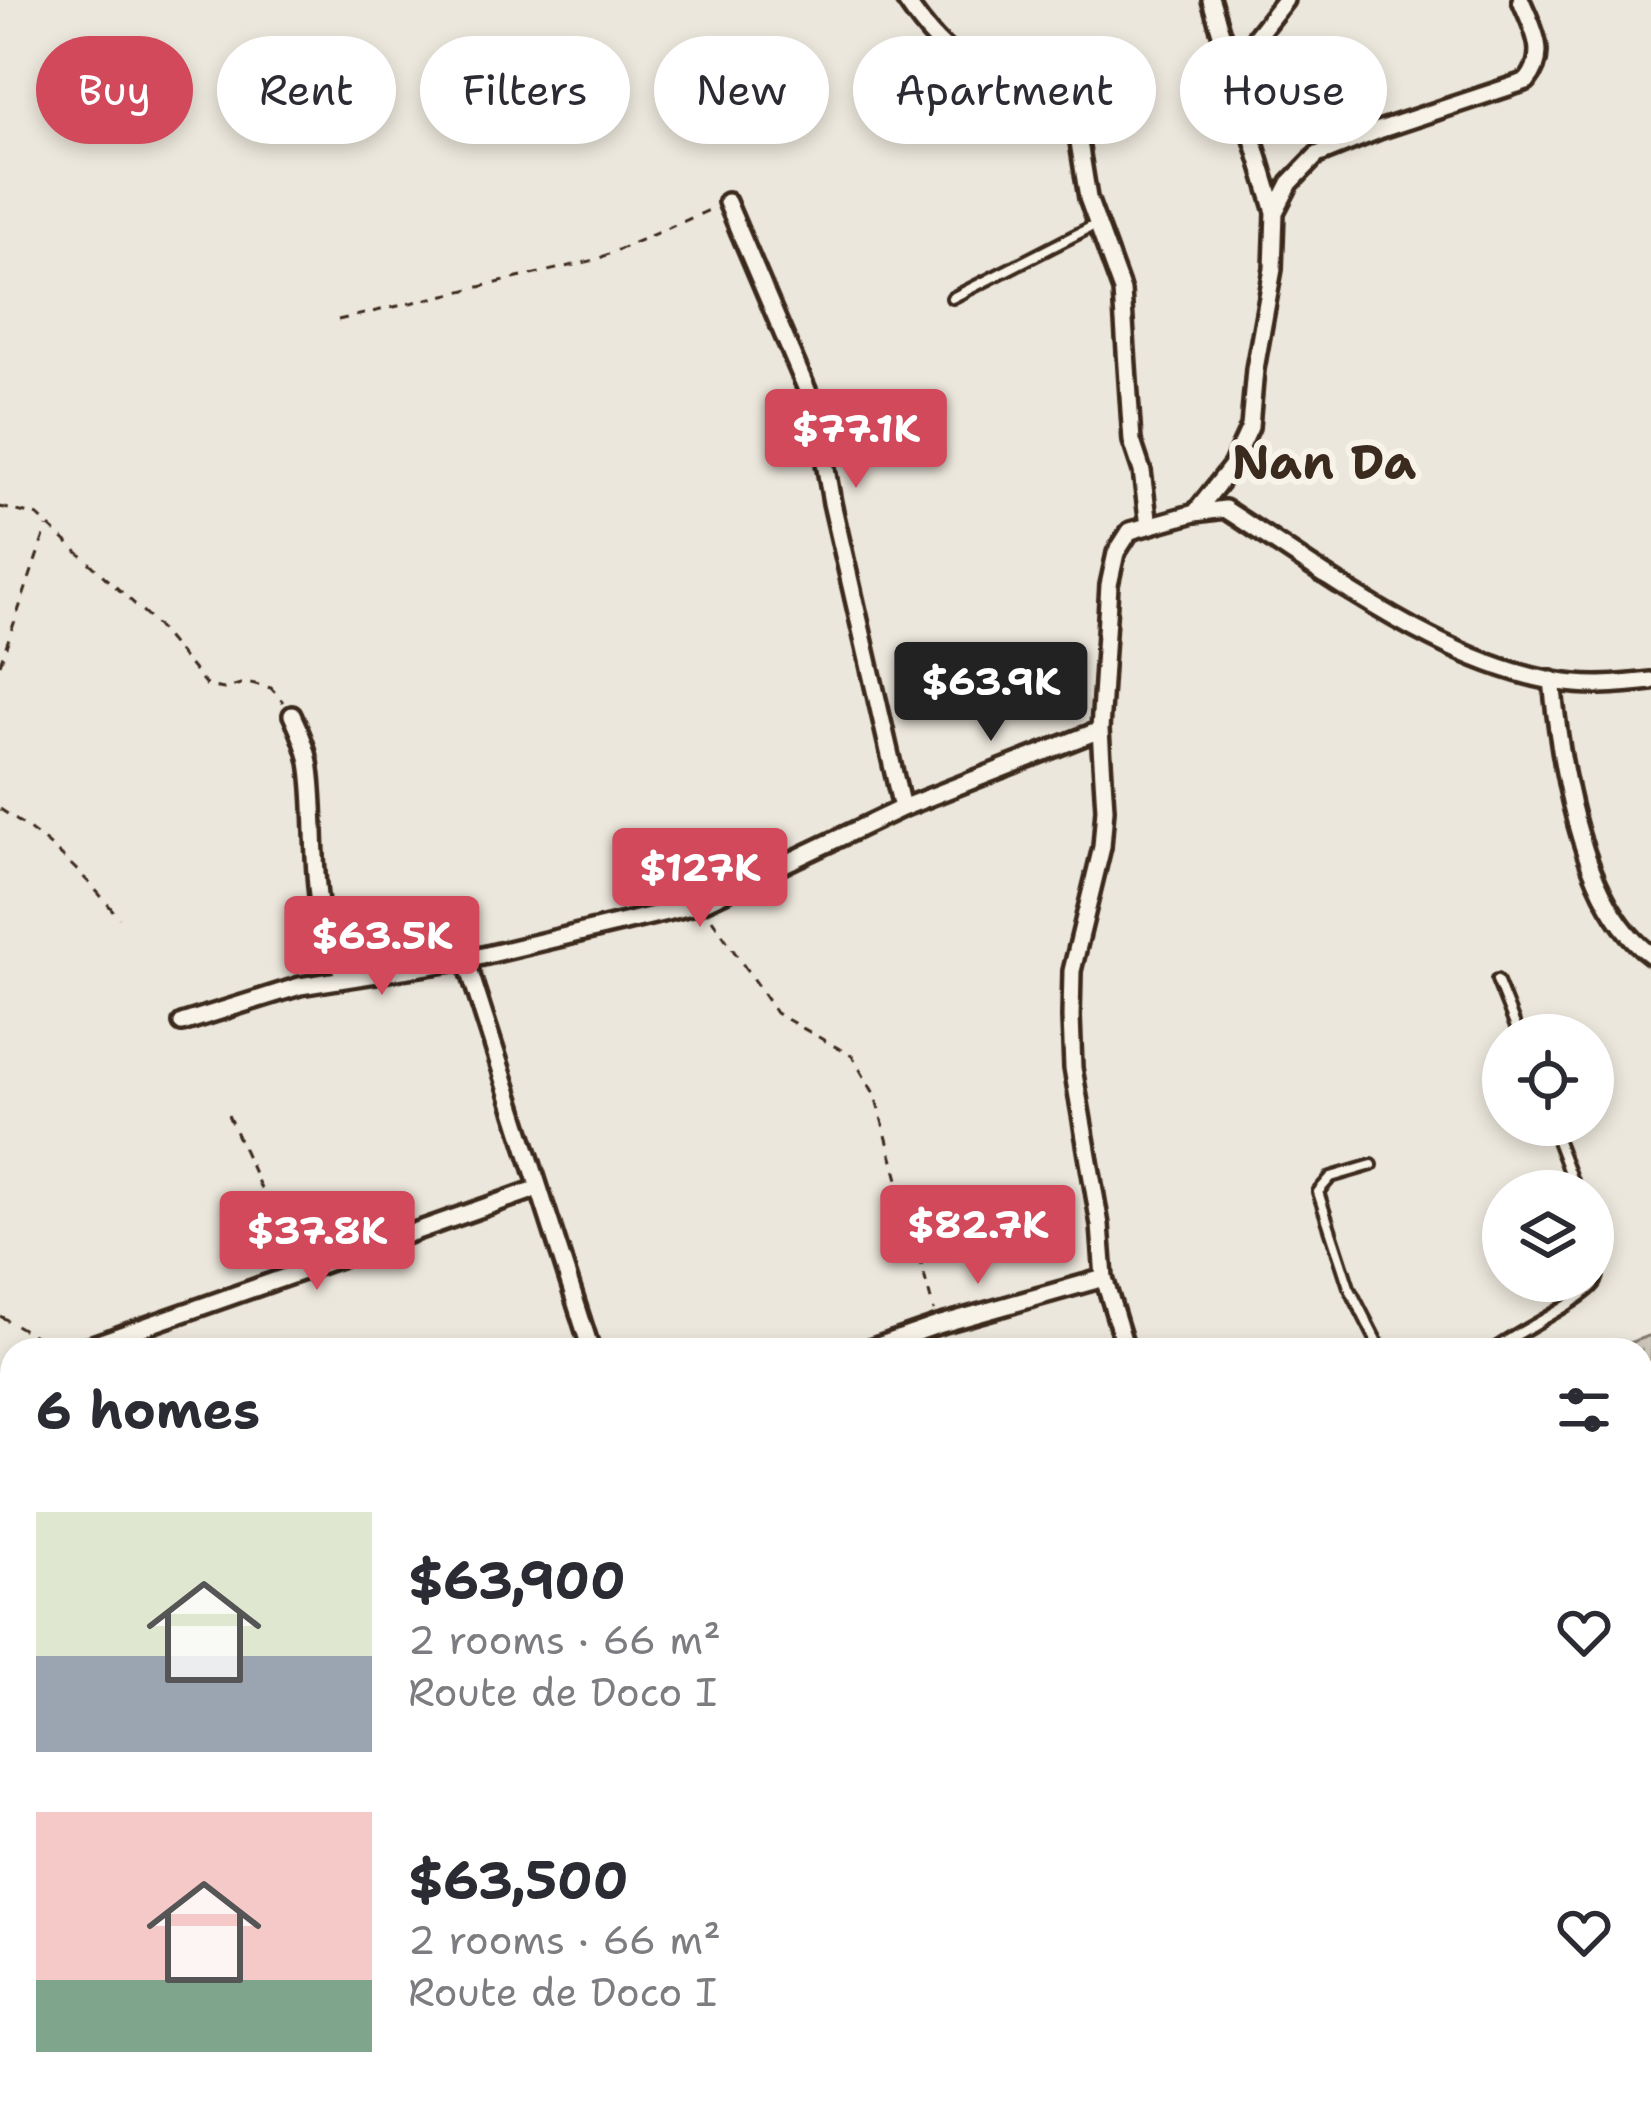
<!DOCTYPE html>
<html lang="en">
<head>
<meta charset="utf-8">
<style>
	:root { --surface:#fff; --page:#f7f7f7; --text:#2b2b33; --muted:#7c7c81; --accent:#d1495b }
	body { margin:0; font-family:"Shantell Sans",sans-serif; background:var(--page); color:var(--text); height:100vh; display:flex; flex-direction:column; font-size:45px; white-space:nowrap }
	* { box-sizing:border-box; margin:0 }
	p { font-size:39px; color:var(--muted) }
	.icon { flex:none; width:66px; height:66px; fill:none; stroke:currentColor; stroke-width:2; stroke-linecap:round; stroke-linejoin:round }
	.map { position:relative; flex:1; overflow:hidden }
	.panel { position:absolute; left:0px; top:1338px; width:1653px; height:768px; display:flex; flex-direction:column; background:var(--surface); border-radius:36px 36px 0 0; box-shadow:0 6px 18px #0003 }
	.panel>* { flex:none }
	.top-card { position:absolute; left:36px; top:36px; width:1581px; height:108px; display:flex; gap:24px }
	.controls { position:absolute; left:1482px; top:1014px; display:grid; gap:24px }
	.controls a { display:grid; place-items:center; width:132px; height:132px; border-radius:50%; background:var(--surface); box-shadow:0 6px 18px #0003; font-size:60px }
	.price { position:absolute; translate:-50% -102px; padding:0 27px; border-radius:12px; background:var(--accent); color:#fff; font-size:39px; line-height:78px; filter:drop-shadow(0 3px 6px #0008) }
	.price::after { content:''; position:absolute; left:50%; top:72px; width:36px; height:27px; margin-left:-18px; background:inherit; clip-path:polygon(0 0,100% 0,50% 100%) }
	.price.current { background:#222; color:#fff }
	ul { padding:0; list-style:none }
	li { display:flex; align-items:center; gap:36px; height:300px; padding:0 36px }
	li span { display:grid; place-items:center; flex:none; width:336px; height:240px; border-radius:0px; color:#555 }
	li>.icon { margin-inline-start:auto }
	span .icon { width:144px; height:144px; fill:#fffc; stroke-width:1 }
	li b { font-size:51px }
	h2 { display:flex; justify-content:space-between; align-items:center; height:144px; padding:0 36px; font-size:51px }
	.tag { padding:0 42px; border-radius:54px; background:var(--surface); box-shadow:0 6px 18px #0003; font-size:42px; line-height:108px }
	.tag.current { background:var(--accent); color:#fff }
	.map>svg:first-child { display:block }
	.green { fill:#cec8bc; stroke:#84796d; stroke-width:3 }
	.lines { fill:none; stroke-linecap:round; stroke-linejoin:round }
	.lane-casing { stroke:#3b2a1e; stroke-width:16 }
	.street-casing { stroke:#3b2a1e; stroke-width:24 }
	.path { stroke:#3b2a1e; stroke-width:3; stroke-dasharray:9 9; stroke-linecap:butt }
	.lane { stroke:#f7f3e8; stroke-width:8 }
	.street { stroke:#f7f3e8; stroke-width:15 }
	.labels { text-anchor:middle; stroke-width:12; stroke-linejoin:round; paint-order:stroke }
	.quarter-label { font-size:48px; font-weight:bold; fill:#3b2a1e; stroke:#f7f3e8 }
</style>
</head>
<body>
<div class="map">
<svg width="1651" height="2106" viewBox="0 0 1651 2106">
	<rect width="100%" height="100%" fill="#ece7dc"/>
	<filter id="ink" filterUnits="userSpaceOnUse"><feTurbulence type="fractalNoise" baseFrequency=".00833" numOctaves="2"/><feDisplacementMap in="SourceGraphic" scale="24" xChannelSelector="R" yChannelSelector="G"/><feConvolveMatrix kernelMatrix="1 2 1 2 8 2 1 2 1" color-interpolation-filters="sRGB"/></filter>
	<g filter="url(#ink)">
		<path class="green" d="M1651,1335V1409L1641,1385V1350H1628L1626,1344Z"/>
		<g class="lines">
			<g class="lane-casing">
				<path id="lane" d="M952,298L1095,225
					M1497,980L1519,1035
					M1551,1125L1576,1191
					M1372,1165L1331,1177L1318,1192L1349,1287L1381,1350
					M1493,1350C1515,1333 1587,1299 1596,1282C1601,1271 1597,1265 1593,1255
					M1641,1606L1651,1600"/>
			</g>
			<g class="street-casing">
				<path id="street" d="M905,0C952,69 978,75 1056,95L1066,99L1074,111L1088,198L1122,291L1132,441L1142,471L1149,526
					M1211,0L1275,212
					M1234,65L1285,0
					M727,202L816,411L832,503L902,808
					M1195,513L1232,466L1250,427L1255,369L1273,269L1275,212L1290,183L1317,155L1379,130L1527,81C1549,54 1533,29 1521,0
					M1552,680C1560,761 1581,905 1651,955
					M292,715C300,732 308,750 310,769C319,833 305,925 347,978
					M466,960L591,1350
					M182,1023L300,986L466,960L700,904L902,808L1100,730
					M78,1350L539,1188
					M866,1350L938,1325L1104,1278
					M1126,1350L1104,1278L1100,1225L1073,1068L1071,1017L1072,971L1102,847L1105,809L1100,730L1109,585L1116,553L1130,531L1195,513L1225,509C1328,575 1469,685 1596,685C1614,685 1633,683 1651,681
					M1641,1916L1651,1926
					M1641,1964L1651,1965
					M263,2094L267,2106
					M286,2106L290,2094
					M1236,2106L1267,2094"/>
			</g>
			<path class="path" d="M338,320L595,260L714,208
				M0,507L38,516L151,619L207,686L224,689L247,682L271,688L283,702
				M0,664L47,527
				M0,809C50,842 82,871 119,918
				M712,919L776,1013L852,1056L875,1095L934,1311
				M228,1115L287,1247L296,1255
				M0,1316L59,1350
				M0,1771L12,1770
				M1471,2094L1480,2106
				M890,2106L900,2094"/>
			<use href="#lane" class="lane"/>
			<use href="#street" class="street"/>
		</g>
	</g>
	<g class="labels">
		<g class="quarter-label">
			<text x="1324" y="479">Nan Da</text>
		</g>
	</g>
</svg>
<div class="controls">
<a><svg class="icon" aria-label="locate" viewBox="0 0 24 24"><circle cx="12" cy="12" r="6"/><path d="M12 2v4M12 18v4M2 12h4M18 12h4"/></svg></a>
<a><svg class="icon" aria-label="layers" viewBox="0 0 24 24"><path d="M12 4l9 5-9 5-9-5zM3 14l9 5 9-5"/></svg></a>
</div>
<b class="price" style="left:856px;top:491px">$77.1K</b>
<b class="price current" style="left:991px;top:744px">$63.9K</b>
<b class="price" style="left:700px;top:930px">$127K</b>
<b class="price" style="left:382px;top:998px">$63.5K</b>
<b class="price" style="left:978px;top:1287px">$82.7K</b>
<b class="price" style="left:317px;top:1293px">$37.8K</b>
<div class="top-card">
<a class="tag current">Buy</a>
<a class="tag">Rent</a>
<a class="tag">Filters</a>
<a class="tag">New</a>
<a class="tag">Apartment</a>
<a class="tag">House</a>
</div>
<section class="panel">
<h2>6 homes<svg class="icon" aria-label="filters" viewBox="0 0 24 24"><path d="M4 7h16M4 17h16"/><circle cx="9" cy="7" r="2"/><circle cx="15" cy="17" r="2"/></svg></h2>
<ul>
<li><span style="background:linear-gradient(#dfe7d0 60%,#9aa5b1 0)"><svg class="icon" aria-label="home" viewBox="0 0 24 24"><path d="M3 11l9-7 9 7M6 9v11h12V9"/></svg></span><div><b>$63,900</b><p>2 rooms · 66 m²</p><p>Route de Doco I</p></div><svg class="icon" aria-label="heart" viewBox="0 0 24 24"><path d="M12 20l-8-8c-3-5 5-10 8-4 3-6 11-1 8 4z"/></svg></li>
<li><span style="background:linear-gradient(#f6c9c9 70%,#7fa58c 0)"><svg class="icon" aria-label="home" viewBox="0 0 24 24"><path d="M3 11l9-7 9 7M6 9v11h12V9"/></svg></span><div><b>$63,500</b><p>2 rooms · 66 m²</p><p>Route de Doco I</p></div><svg class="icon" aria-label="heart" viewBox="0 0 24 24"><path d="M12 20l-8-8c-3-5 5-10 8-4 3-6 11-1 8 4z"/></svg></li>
</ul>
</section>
</div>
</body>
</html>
